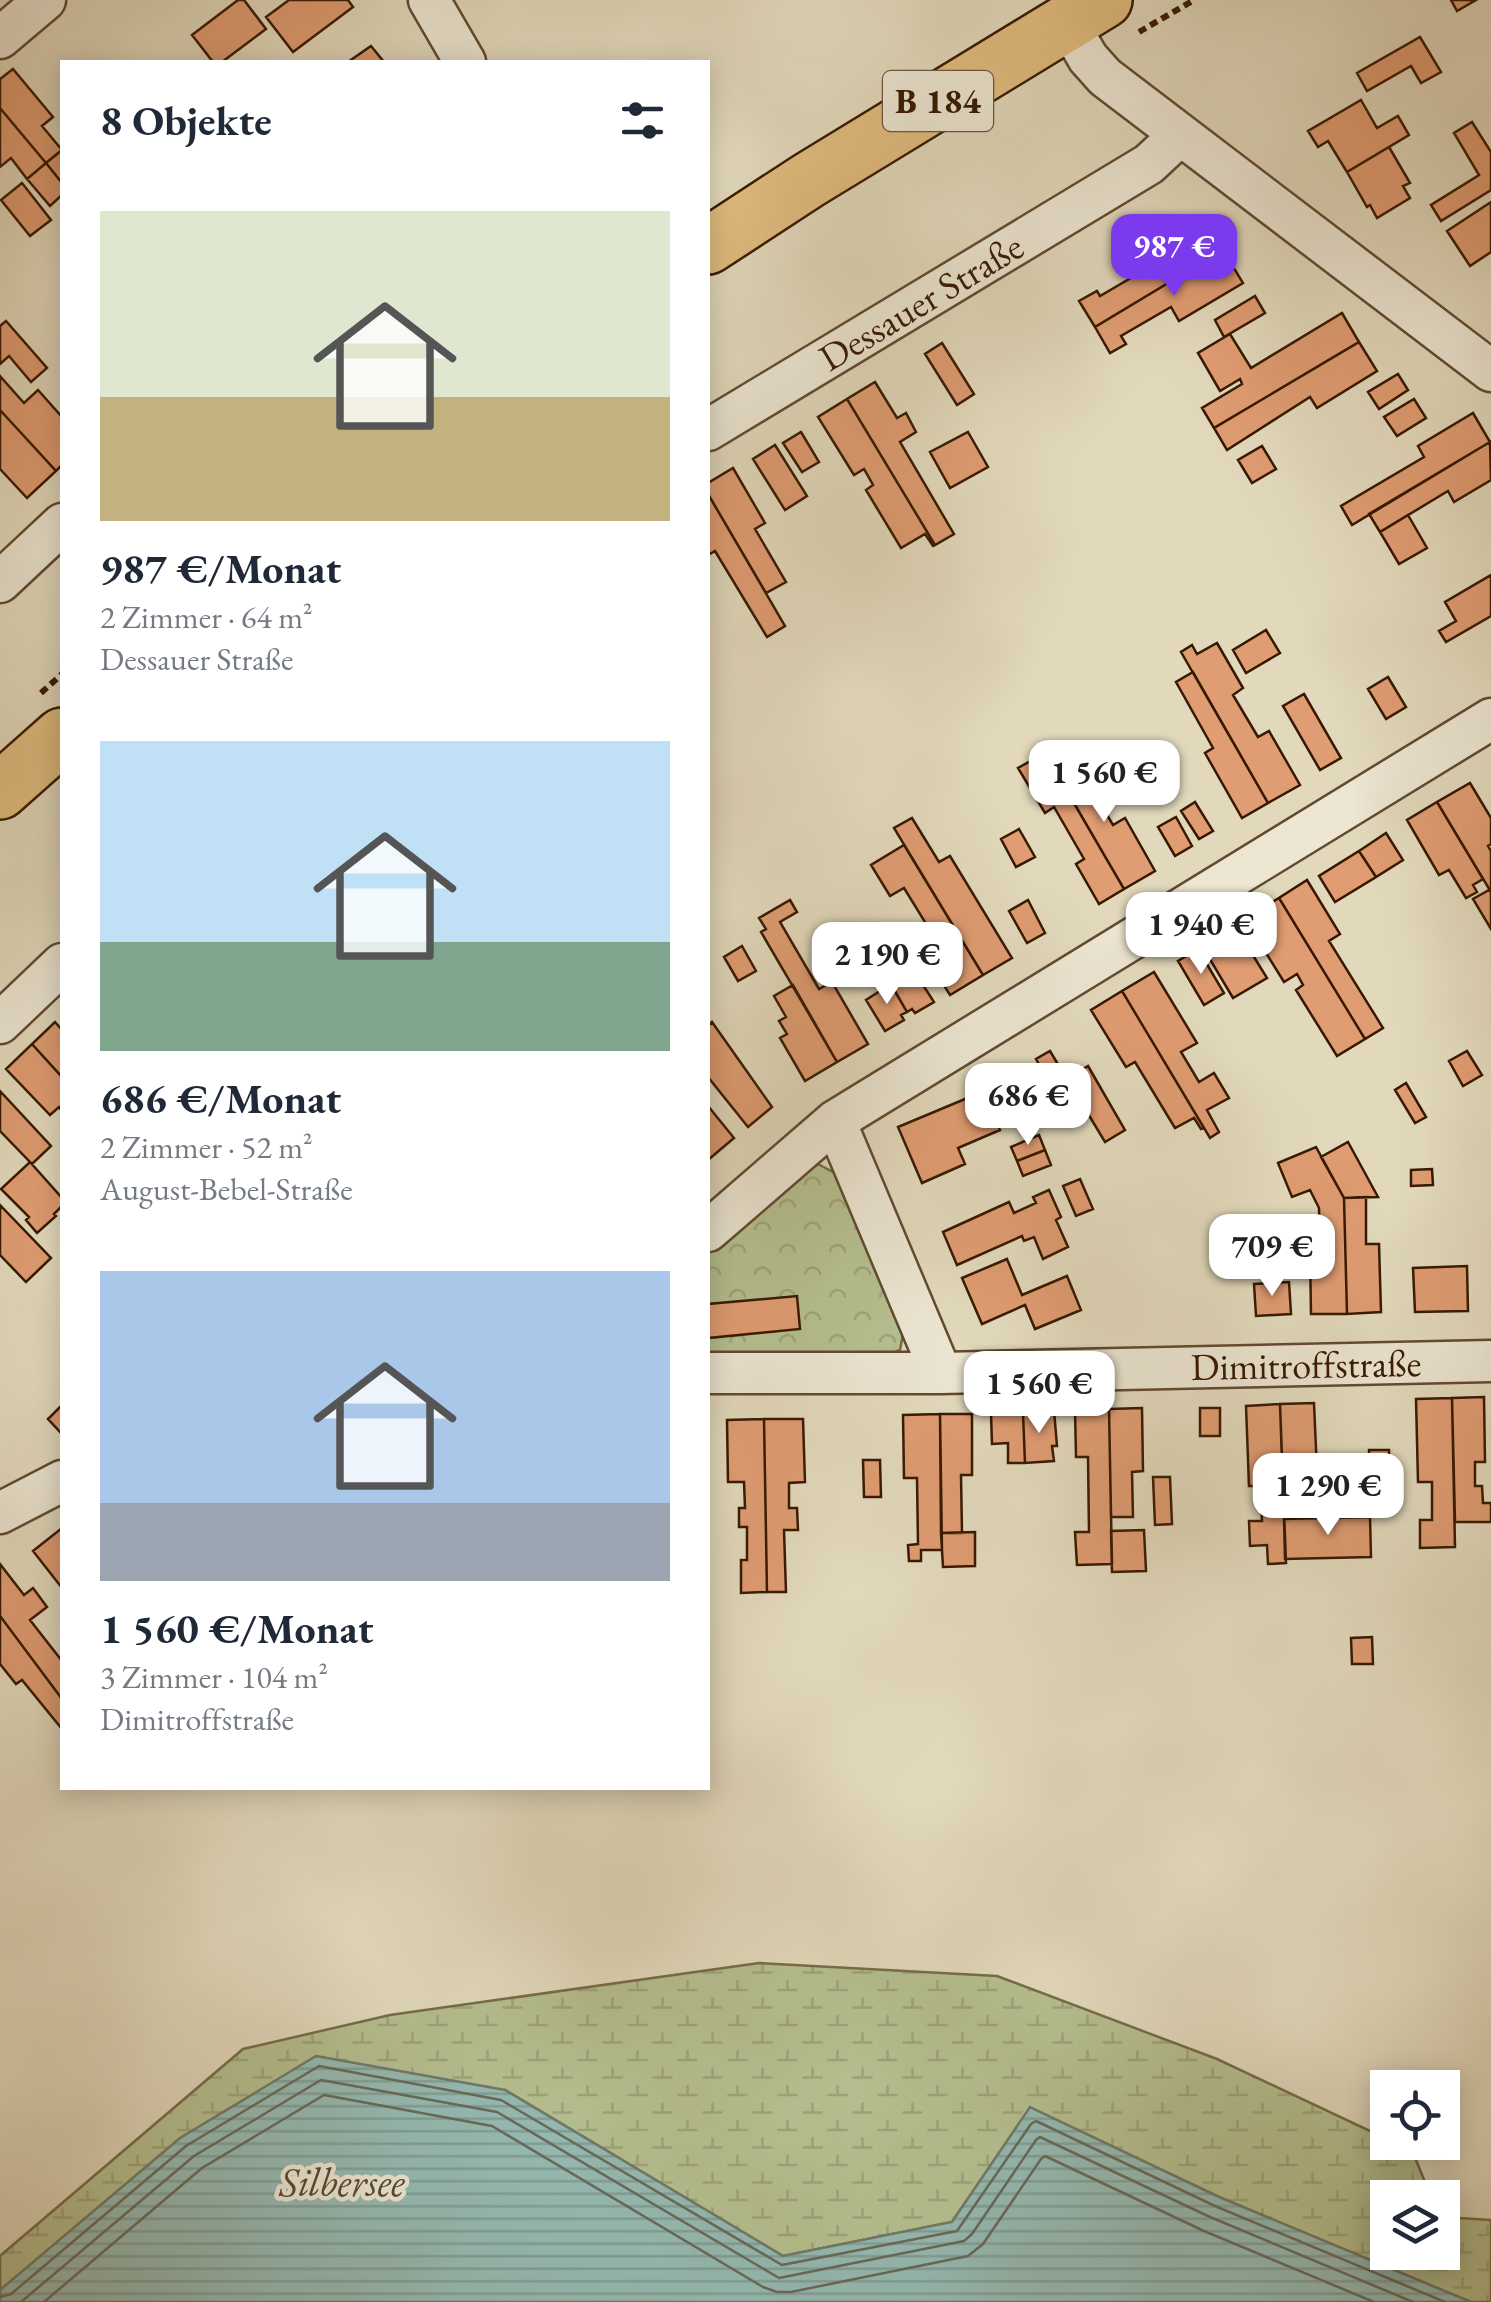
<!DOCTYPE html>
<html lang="de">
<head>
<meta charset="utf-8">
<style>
	:root { --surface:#fff; --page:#f2f2f3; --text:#1f2937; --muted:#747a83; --accent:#7c3aed }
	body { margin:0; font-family:"EB Garamond",serif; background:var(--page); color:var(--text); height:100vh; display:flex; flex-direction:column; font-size:38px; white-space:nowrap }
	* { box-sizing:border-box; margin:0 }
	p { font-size:32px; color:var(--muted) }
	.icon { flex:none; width:55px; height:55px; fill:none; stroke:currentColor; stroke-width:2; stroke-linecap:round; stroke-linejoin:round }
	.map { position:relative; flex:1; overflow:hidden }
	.panel { position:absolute; left:60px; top:60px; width:650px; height:1730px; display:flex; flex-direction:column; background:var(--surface); border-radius:0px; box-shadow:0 5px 25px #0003 }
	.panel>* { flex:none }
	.tools { position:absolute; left:1370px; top:2070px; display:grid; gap:20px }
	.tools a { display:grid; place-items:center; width:90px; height:90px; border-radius:0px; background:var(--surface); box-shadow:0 5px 25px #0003; font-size:50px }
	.price { position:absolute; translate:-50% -85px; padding:0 22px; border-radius:20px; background:#fff; color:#222; font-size:32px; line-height:65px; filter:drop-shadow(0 2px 5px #0008) }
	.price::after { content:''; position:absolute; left:50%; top:60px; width:30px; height:22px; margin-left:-15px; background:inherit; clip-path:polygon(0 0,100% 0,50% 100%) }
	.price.on { background:var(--accent); color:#fff }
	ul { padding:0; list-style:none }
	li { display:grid; align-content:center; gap:20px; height:530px; padding:0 40px }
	li span { display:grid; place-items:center; height:310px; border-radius:0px; color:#555 }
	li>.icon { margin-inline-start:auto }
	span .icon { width:180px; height:180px; fill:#fffc; stroke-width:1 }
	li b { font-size:42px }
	h2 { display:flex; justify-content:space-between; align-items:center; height:120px; padding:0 40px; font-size:42px }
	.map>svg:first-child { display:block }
	.wetland { fill:url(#wetland-marsh); stroke:#766c48; stroke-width:2.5 }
	.park { fill:url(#park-crowns); stroke:#766c48; stroke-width:2.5 }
	.water { fill:url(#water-rules); stroke:#6f7a6b; stroke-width:2.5 }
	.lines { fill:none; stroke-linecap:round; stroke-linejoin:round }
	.shore { stroke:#666a5a; stroke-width:2.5 }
	.building { fill:#e09c72; stroke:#371901; stroke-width:2.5 }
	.street-casing { stroke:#624930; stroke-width:45 }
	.primary-casing { stroke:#371901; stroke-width:60 }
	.path { stroke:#371901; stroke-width:6; stroke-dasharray:8 5; stroke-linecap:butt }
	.street { stroke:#ece6d3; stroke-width:40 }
	.primary { stroke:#e1bc7e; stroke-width:55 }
	.labels { text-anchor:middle; stroke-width:9; stroke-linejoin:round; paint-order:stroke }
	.shield { fill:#ece6d3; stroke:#6d5640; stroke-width:2.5 }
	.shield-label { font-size:35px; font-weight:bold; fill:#371901 }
	.street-label { font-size:38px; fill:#371901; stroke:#ece6d3 }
	.water-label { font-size:40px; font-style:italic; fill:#534936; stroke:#ece6d3 }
</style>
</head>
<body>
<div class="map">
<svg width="1491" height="2302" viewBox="0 0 1491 2302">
	<defs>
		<pattern id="wetland-marsh" width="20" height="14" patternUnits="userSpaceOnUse" patternTransform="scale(2.5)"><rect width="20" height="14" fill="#b5bf8f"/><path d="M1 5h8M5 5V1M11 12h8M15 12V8" fill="none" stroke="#9ca47a"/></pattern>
		<pattern id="park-crowns" width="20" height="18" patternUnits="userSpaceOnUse" patternTransform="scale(2.5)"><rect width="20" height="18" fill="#b5bf8f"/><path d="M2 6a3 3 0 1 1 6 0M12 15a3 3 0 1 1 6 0" fill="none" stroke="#9ca47a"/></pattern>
		<pattern id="water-rules" width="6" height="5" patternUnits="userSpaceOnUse" patternTransform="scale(2.5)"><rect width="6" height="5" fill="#95bab2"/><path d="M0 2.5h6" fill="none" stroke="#819f97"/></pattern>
	</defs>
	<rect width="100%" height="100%" fill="#e2d9bc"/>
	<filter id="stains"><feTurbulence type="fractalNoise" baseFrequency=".002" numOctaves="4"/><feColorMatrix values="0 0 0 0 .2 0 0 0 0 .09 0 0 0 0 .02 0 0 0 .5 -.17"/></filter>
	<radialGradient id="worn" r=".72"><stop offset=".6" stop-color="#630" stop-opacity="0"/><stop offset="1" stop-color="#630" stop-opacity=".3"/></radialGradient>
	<path class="wetland" d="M759,1963L997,1976L1217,2059L1387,2139L1388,2142L1395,2143L1412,2150L1431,2197L1388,2198V2252H1442L1443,2217L1491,2220V2302H1471L1219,2197L1030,2108L952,2222L783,2256L505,2090L0,2290V2256L243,2049L390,2015Z"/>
	<path class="park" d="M818,1164L844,1178L905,1324L900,1350L868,1363L708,1362V1248L793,1175Z"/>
	<path class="water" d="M316,2056L505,2090L783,2256L952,2222L1030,2107L1219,2197L1471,2302H0V2290L180,2138Z"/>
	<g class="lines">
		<path class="shore" d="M0,2297L11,2294L186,2146L319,2066L501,2100L782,2265L957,2231L1031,2124L1036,2121L1215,2206L1445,2302
			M21,2302L194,2156L321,2080L497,2112L779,2278L964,2241L972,2234L1036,2140L1040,2137L1210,2217L1413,2302
			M44,2302L202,2168L324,2095L492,2126L763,2287L777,2292H791L968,2256L983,2244L1041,2159L1045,2156L1204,2231L1374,2302"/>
	</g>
	<path class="building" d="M238,0H244L266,29L222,62H213L192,35Z
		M289,0H348L353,7L293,52L266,17Z
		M1451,0H1476L1457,11Z
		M1420,37L1441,72L1421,83L1411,66L1367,91L1357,73Z
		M371,46L384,62H348Z
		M13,69L53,117L42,126L62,150L46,163L0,108V79Z
		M1361,100L1377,128L1398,116L1409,135L1347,172L1328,141L1318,147L1308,131Z
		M0,108L46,163L27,179L11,158L0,167Z
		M1472,122L1491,152V190L1441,221L1431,205L1479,175L1454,133Z
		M1389,147L1410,183L1403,186L1410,198L1377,218L1370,205L1367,207L1347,172Z
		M62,150V183L46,163Z
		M46,163L62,183V195L50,206L27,179Z
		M22,183L51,220L30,236L1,200Z
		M1491,202V252L1470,266L1447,231Z
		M1204,216L1223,250L1095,327L1079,301L1097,291L1100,296L1158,262L1150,248Z
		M1223,250L1243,283L1179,321L1171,307L1121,336L1126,344L1110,353L1095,327Z
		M1255,296L1265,313L1224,337L1215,320Z
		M1342,313L1359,342L1214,428L1202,408L1242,384L1240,379L1220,391L1198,353L1230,334L1251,368Z
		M6,321L47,368L31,382L9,356L0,364V326Z
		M1359,342L1377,371L1317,408L1310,397L1227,450L1214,428Z
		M942,343L974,394L957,405L925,354Z
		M1398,374L1408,390L1379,409L1368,392Z
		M0,376L24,403L38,390L62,417V465L56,471L0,410Z
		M875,382L897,418L906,413L916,432L900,442L954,534L935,545L847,399Z
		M847,399L935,545L933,546L925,534L901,548L866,490L873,485L864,469L854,475L818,417Z
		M1414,399L1426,418L1397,436L1384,417Z
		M0,410L56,471L27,498L0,469Z
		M1473,413L1490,442L1352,525L1341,506L1424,457L1418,446Z
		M801,432L819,462L802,472L783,443Z
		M968,432L988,467L950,488L930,452Z
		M1490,442L1491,480L1454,502L1448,491L1380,532L1369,514Z
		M775,445L807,496L785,510L753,459Z
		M1262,446L1276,469L1252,483L1238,460Z
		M733,468L765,523L755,529L786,582L766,593L708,494V483Z
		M708,494L785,626L767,637L715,551L708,555Z
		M1408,515L1427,548L1399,564L1380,532Z
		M1491,575V616L1446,642L1439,631L1456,621L1445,602Z
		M1266,630L1280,653L1246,673L1233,650Z
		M1217,643L1243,688L1233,695L1258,737L1269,731L1300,785L1268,803L1181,652L1192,645L1197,654Z
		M1193,672L1268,803L1242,818L1205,753L1213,748L1176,682Z
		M1388,677L1406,707L1386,719L1368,689Z
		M1304,694L1341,758L1320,770L1283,706Z
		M1061,750L1069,762L1074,759L1113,825L1125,818L1155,871L1124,889L1047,757Z
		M1045,753L1124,889L1099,904L1076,864L1084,859L1054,807L1045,813L1018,768Z
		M1470,783L1491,818V844L1488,846L1491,851V892L1437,802Z
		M1195,802L1213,831L1199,839L1181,811Z
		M1437,802L1483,879L1473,885L1477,892L1466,898L1449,870L1439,875L1407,820Z
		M1176,817L1192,846L1175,856L1158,827Z
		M912,818L939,862L950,856L1012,958L983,975L894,828Z
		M1019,829L1035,857L1016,867L1001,839Z
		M1386,833L1403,860L1376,877L1359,851Z
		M904,845L983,975L950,995L910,931L925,922L904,888L890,896L871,865Z
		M1359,851L1376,877L1335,902L1319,876Z
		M1307,880L1340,934L1329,941L1383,1028L1365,1039L1279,898Z
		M1489,890L1491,892V929L1473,899Z
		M1279,898L1365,1039L1337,1056L1296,990L1303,985L1297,974L1284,982L1245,919Z
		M790,900L797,912L780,922L819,989L832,982L868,1044L837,1062L761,932L766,929L759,918Z
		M1028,900L1045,933L1027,943L1009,911Z
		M1235,926L1267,978L1233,998L1202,946Z
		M742,946L756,971L738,981L724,957Z
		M1198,949L1224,993L1204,1005L1178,961Z
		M898,971L902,978L914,971L934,1002L915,1013L912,1009L907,1012L887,978Z
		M1154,972L1197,1043L1181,1052L1199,1082L1214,1073L1229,1098L1207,1110L1219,1132L1210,1138L1122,991Z
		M891,984L907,1012L901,1015L904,1020L885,1031L866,1000Z
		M793,985L837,1062L805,1081L780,1038L787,1034L779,1021L786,1017L774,996Z
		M1122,991L1204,1128L1201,1129L1194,1118L1175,1128L1135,1062L1126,1067L1091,1010Z
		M55,1022L62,1030V1077L32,1044Z
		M712,1022L772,1107L748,1127L708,1077V1026Z
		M32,1044L62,1077V1111L59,1107L50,1115L6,1069Z
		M1050,1051L1065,1076L1051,1085L1036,1059Z
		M1467,1051L1482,1075L1463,1086L1449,1061Z
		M1088,1066L1125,1130L1105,1142L1067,1079Z
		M1406,1083L1426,1117L1415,1123L1395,1090Z
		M1001,1084L1012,1109L994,1116L1000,1130L958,1148L965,1164L922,1183L898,1127Z
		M0,1091L51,1146L32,1164L0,1131Z
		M708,1106L734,1138L708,1160Z
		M1039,1135L1045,1150L1017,1161L1011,1147Z
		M1348,1142L1378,1197L1344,1198L1321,1157Z
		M1316,1147L1344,1198L1347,1314H1311L1310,1252H1320L1319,1208L1310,1190L1292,1197L1278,1163Z
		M1045,1150L1051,1165L1023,1176L1017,1161Z
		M30,1162L62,1198V1206L54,1214L56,1216L37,1233L26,1220L29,1217L1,1189Z
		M1432,1169L1433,1185L1411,1186V1170Z
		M1080,1179L1093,1209L1076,1216L1063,1186Z
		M1049,1190L1061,1217L1056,1220L1068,1247L1043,1259L1034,1237L1024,1241L1022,1236L957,1265L943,1232L1009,1202L1014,1213L1036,1203L1033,1197Z
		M1366,1197V1244H1379L1381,1312L1347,1314L1344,1198Z
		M0,1205L51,1258L26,1282L0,1255Z
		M1007,1259L1022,1295L1067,1276L1081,1310L1035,1329L1025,1305L982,1324L962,1278Z
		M1467,1266L1468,1311L1415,1312L1413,1268Z
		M1289,1282L1291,1314L1256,1316L1254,1284Z
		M797,1296L800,1329L708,1338V1304Z
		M1484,1397L1485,1462H1475V1486H1482L1483,1503H1491V1522H1455L1452,1398Z
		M1452,1398L1455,1547L1420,1548V1520H1432V1482H1418L1416,1399Z
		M1314,1403L1319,1518L1284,1519L1280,1404Z
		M1280,1404L1286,1563L1268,1564L1267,1545L1250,1546L1249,1521H1262L1260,1486H1249L1246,1406Z
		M62,1405V1434L48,1419Z
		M1142,1408L1143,1471L1132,1472L1133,1517H1111L1109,1409Z
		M1200,1408H1220V1436H1200Z
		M1109,1409L1112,1564L1077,1565L1075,1532H1089L1088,1457H1076L1075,1410Z
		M1054,1410L1057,1446H1052L1054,1461L1025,1463L1023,1413Z
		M1023,1413L1025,1463H1008V1443L992,1444L991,1414Z
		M940,1414H972V1475H961L962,1533H941Z
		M940,1414L942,1550H921V1561H909L908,1545L918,1544L917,1478H904L903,1415Z
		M764,1419H803L805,1482L789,1483V1508H797L798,1530H784L786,1592H767Z
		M764,1419L767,1592L741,1593V1560H747V1527H739V1508H745L744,1482H728L727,1420Z
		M1369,1450H1389L1390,1493H1370Z
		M863,1460H880L881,1497H864Z
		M1153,1477H1170L1172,1524L1155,1525Z
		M1370,1517L1371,1557L1285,1559L1284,1519Z
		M62,1528V1588L33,1551Z
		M1144,1530L1146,1571L1112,1572L1111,1531Z
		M975,1532V1566L943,1567L941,1533Z
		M0,1564L24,1595L33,1588L47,1607L30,1620L62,1661V1699L0,1616Z
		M0,1616L62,1699V1729L22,1680L16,1684L0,1664Z
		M1372,1637L1373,1664H1352L1351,1638Z"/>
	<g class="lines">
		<g class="street-casing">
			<path id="street" d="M429,0L465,62
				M1067,22L1088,58L1105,77L1491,371
				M0,38L45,0
				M708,430L1149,164L1180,135
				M0,582L62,524
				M0,1023L62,964
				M835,1121L941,1373
				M708,1231L835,1121L1491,719
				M708,1373H941L1491,1361
				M0,1513L62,1481"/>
		</g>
		<g class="primary-casing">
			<path id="primary" d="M708,246L809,180L1104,0
				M0,791L62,736"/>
		</g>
		<path class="path" d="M1139,32L1194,0
			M41,693L62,674"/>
		<use href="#street" class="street"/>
		<use href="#primary" class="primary"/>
	</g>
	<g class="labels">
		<rect class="shield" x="883" y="71" width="110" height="60" rx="8"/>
		<g class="shield-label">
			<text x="938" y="113">B 184</text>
		</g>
		<g class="street-label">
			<text transform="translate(921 302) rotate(-31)" y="13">Dessauer Straße</text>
			<text transform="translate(1306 1365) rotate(-1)" y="13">Dimitroffstraße</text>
		</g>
		<g class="water-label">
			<text x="342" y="2196">Silbersee</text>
		</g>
	</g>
	<rect width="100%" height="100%" filter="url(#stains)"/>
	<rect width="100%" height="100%" fill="url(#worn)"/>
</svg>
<div class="tools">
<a><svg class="icon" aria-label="locate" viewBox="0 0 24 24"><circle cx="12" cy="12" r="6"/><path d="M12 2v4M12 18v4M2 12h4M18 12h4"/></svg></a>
<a><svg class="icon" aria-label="layers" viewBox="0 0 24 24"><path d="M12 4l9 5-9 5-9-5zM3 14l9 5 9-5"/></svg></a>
</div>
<b class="price on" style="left:1174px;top:299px">987 €</b>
<b class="price" style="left:1104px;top:825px">1 560 €</b>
<b class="price" style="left:1201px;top:977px">1 940 €</b>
<b class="price" style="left:887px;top:1007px">2 190 €</b>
<b class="price" style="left:1028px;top:1148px">686 €</b>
<b class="price" style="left:1272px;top:1299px">709 €</b>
<b class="price" style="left:1039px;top:1436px">1 560 €</b>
<b class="price" style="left:1328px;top:1538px">1 290 €</b>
<section class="panel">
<h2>8 Objekte<svg class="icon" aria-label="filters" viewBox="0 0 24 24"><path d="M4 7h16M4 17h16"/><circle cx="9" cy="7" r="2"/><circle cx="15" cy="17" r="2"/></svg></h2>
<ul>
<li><span style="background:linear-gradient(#dfe7d0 60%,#c2b280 0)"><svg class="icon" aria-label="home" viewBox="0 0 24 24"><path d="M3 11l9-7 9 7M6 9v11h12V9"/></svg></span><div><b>987 €/Monat</b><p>2 Zimmer · 64 m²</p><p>Dessauer Straße</p></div></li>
<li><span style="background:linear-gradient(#bfe0f5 65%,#7fa58c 0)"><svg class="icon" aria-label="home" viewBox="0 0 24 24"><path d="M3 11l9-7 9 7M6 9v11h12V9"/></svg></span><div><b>686 €/Monat</b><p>2 Zimmer · 52 m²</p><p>August-Bebel-Straße</p></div></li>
<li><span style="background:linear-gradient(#a9c7e8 75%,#9aa5b1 0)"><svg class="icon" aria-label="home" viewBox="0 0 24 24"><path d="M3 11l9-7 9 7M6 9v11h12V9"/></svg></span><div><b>1 560 €/Monat</b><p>3 Zimmer · 104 m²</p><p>Dimitroffstraße</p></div></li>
</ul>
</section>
</div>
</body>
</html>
